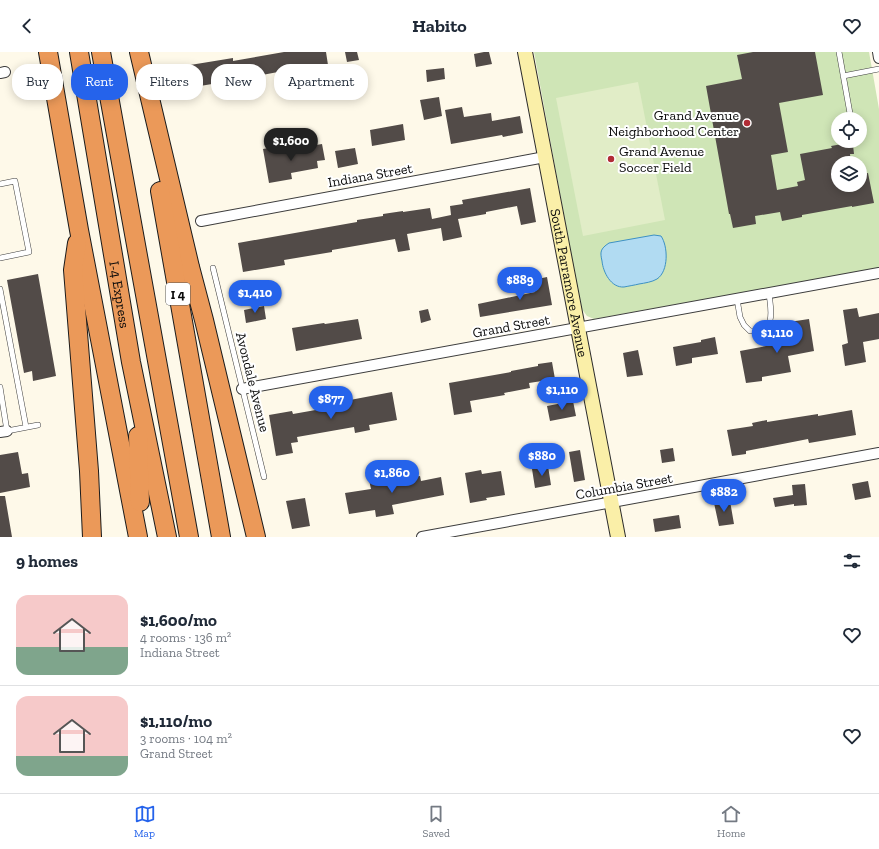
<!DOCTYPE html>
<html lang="en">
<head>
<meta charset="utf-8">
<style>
	:root { --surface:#fff; --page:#f2f2f3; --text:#1f2937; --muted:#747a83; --line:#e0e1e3; --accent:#2563eb }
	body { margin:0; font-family:"Zilla Slab",serif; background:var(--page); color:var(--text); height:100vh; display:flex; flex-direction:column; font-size:15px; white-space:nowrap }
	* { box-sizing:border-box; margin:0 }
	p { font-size:13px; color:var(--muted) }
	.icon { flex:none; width:22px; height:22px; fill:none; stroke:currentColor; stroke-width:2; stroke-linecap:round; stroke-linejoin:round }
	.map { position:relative; height:485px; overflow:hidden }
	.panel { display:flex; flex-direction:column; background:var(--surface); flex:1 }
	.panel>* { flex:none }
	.banner { position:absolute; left:12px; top:12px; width:400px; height:36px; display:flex; gap:8px }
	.controls { position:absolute; left:831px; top:60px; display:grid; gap:8px }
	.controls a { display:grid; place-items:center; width:36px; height:36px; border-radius:50%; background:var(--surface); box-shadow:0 2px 10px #0003; font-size:20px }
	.price { position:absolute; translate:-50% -34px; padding:0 9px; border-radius:14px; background:var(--accent); color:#fff; font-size:13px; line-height:26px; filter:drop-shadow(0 1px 2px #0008) }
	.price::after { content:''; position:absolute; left:50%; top:24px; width:12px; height:9px; margin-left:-6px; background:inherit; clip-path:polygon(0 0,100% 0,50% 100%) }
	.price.active { background:#222; color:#fff }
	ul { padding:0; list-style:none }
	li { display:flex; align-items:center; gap:12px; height:100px; padding:0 16px }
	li+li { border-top:1px solid var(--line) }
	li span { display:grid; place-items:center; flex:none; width:112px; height:80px; border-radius:12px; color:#555 }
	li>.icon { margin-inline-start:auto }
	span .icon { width:48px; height:48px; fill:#fffc; stroke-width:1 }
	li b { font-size:17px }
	h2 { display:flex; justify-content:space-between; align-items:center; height:48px; padding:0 16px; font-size:17px }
	.pill { padding:0 14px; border-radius:16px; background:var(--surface); box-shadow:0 2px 10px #0003; font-size:14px; line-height:36px }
	.pill.active { background:var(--accent); color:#fff }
	header { display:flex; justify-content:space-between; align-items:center; height:52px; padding:0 16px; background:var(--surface); font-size:18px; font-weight:700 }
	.tab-bar { display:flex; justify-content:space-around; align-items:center; height:56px; border-top:1px solid var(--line); background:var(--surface); font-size:11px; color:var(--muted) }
	.tab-bar a { display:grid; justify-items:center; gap:2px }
	.tab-bar .active { color:var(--accent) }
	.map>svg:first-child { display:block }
	.green { fill:#cfe5b6; fill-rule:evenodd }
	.pitch { fill:#e1edc7 }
	.water { fill:#b1dbf2; stroke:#3d91c4 }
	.building { fill:#524b48 }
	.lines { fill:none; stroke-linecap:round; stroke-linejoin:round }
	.lane-casing { stroke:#3d3d3d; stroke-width:6 }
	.street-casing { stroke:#3d3d3d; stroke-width:12 }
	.secondary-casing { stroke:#2c2c2c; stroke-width:16 }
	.highway-casing { stroke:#1b1b1b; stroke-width:20 }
	.lane { stroke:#fff; stroke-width:5 }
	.street { stroke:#fff; stroke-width:10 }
	.secondary { stroke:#faefa8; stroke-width:14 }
	.highway { stroke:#eb9959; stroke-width:18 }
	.poi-dot { fill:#b12c35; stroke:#fff; stroke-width:1.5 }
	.labels { text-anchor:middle; stroke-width:4; stroke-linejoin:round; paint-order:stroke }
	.shield { fill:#fff; stroke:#545454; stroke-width:1 }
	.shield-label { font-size:13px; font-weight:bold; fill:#0a0a0a }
	.poi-label { font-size:14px; fill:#0a0a0a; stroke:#fff; text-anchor:end }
	.street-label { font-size:14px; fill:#0a0a0a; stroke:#fff }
</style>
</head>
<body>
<header><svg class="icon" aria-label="back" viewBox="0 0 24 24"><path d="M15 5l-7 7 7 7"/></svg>Habito<svg class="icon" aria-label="heart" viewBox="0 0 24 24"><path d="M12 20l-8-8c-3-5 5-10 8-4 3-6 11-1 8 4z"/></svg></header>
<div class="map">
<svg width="879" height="485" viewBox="0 0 879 485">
	<rect width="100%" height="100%" fill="#fef9e9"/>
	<path class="green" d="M534,0H869L879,57V216L594,267L587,264L581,256ZM838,67H860V89H838ZM838,111H860V133H838Z"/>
	<path class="pitch" d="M638,30L665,168L583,184L556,46Z"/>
	<path class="water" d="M654,183L661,184C668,194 669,219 657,227C652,230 645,231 639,232C635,233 629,234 624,235C611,236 603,220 602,209C600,200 600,197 609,191Z"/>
	<path class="building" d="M284,0H326L328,13L310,16V14L262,23L264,32L232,38L230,29L188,36L184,14L233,6V9Z
		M345,0H357L359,8L347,10Z
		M484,0H489L492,12L476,15L474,2Z
		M753,0H815L823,43L779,51L788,100L771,103L777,138L798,134L797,130L805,128L800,102L832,96L831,94L848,91L849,94L853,93L854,102H850L851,111H838V133H860V122L868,121L874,151L852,155V154L802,163V165L782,169L780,160L755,164L756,172L733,176L730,162H729L706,34L742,27L737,3Z
		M444,16L445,27L427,30L426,18Z
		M439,45L442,64L424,68L420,48Z
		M462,55L464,65L491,61L492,69L520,64L523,81L503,85L502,83L451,92L445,58Z
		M403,72L405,88L372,94L370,78Z
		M322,92L325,108L317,109L318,116L291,121L292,127L269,131L263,97L279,94L280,102L300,99L299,96Z
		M355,96L358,112L338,116L335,99Z
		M530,136L536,170L521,173L517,154L486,160V162L458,167L462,185L443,189L441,176L407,182L410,198L398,200L395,187L332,198V200L284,208L285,213L243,220L238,191L357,170V168L383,164V162L403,159V160L430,156L432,167L451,163L450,154L463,152L462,148Z
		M38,222L56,324L33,329L32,319L24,321L7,228Z
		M547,225L552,253L480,265L478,252L535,240L533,228Z
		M264,254L266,267L246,271L244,258Z
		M857,256L859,265L879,261V287L863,290L866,310L845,314L842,293L848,291L843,258Z
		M428,257L431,268L421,271L419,259Z
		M358,267L362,287L296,299L292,276L324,271L325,272Z
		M809,267L814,299L788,304L791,320L762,325V329L746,331L740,299L793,289L789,270Z
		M715,285L718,302L692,306V311L676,314L673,295L701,290V288Z
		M638,298L643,323L627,325L623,301Z
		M552,310L555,327L529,331L530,336L504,341L505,343L470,349L472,360L454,363L449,331L511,320V319L538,314V312Z
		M392,340L397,368L369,373L370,378L355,381L354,375L297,385L298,390L291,391L293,401L276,404L269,363L292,359L293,362L327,356L350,351V348Z
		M573,349L576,364L550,369L547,354Z
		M852,358L856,383L809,391L808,387L746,399V402L732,404L727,378L753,374L752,371L767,368V370L818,362V364Z
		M673,396L675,409L662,411L660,398Z
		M580,398L585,428L574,430L569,400Z
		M18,400L22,422L28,421L30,435L0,441V403Z
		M548,414L551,433L535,436L532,417Z
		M481,418L482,422L501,419L505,443L486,446L487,448L470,451L465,421Z
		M420,424L421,429L441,425L444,443L392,453L394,462L376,465L375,458L349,462L345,441L371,437L369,428L387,425L388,429Z
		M868,429L871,445L855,448L852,432Z
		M805,432L807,453L794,454V452L775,455L773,446L793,443L792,433Z
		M0,444H5L12,485H0Z
		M305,446L310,474L292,477L286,449Z
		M730,449L734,472L719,474L714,451Z
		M679,463L681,476L655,480L653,467Z"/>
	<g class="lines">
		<g class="lane-casing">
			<path id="lane" d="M839,0L851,67
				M843,24L879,17
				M0,132L15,129L29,200L0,206
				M213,216L264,425
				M0,237L26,375
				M737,247L740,265L744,273L750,279C777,279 771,260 769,241
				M0,335L7,379L38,373"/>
		</g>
		<g class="street-casing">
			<path id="street" d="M878,0L879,6
				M0,21L5,20
				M201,169L545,105
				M242,337L879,221
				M0,380L7,379
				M422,485L879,401"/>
		</g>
		<g class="secondary-casing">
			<g id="secondary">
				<path id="s1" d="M525,0L618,485"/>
			</g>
		</g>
		<g class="highway-casing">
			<g id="highway">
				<path d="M48,0L79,178L138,485"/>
				<path id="s2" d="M79,0L131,310L167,485"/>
				<path d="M101,0L189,485"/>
				<path d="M139,0L190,215L204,268L256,485"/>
				<path d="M160,139L221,485"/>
				<path d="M77,191L73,218L89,419L92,485"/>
				<path d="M138,384L140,450"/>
			</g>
		</g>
		<use href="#lane" class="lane"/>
		<use href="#street" class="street"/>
		<use href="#secondary" class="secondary"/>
		<use href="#highway" class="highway"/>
	</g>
	<g class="poi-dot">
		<circle cx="747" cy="71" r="4"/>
		<circle cx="611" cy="107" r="4"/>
	</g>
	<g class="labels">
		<rect class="shield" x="166" y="231" width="24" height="22" rx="3"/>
		<g class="shield-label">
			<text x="178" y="247">I 4</text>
		</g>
		<g class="poi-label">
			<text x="739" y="68">Grand Avenue<tspan x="739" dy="16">Neighborhood Center</tspan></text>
			<text x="619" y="104" text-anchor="start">Grand Avenue<tspan x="619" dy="16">Soccer Field</tspan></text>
		</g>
		<g class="street-label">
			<text transform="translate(370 123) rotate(-10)" y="5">Indiana Street</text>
			<text dy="5" stroke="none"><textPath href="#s1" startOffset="235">South Parramore Avenue</textPath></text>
			<text dy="5" stroke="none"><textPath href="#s2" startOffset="246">I-4 Express</textPath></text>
			<text transform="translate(511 274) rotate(-10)" y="5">Grand Street</text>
			<text transform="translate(253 330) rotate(76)" y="5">Avondale Avenue</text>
			<text transform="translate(624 434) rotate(-10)" y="5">Columbia Street</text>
		</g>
	</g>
</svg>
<div class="controls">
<a><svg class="icon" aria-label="locate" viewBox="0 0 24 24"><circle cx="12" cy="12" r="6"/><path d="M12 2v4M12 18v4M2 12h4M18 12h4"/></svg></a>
<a><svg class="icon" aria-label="layers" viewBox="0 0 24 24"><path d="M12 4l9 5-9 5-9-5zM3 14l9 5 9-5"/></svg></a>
</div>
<b class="price active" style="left:291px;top:110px">$1,600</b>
<b class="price" style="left:520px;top:249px">$889</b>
<b class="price" style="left:255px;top:262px">$1,410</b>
<b class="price" style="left:777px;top:302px">$1,110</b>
<b class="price" style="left:562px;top:359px">$1,110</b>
<b class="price" style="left:331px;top:368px">$877</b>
<b class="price" style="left:542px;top:425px">$880</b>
<b class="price" style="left:392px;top:442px">$1,860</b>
<b class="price" style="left:724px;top:461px">$882</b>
<div class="banner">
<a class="pill">Buy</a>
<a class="pill active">Rent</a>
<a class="pill">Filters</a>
<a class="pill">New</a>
<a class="pill">Apartment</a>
</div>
</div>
<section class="panel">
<h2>9 homes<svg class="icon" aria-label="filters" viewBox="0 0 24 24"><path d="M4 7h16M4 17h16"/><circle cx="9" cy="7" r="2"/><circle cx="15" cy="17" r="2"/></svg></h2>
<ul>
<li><span style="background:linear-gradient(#f6c9c9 65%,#7fa58c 0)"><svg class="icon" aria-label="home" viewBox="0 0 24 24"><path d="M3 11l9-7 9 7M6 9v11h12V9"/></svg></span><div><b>$1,600/mo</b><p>4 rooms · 136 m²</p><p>Indiana Street</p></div><svg class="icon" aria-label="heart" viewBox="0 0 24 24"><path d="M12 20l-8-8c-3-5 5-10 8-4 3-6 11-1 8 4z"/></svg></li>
<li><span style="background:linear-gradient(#f6c9c9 75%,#7fa58c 0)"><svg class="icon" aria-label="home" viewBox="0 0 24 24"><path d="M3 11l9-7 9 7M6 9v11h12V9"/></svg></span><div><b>$1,110/mo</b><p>3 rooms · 104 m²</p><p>Grand Street</p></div><svg class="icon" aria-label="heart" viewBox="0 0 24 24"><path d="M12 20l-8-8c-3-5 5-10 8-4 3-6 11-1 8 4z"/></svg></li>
</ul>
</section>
<nav class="tab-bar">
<a class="active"><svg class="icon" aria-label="map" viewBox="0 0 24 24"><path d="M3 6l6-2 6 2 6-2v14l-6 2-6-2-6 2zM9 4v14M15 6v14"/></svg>Map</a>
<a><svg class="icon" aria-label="saved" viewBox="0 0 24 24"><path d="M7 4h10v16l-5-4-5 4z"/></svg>Saved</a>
<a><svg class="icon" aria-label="home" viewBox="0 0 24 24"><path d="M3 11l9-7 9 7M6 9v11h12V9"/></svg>Home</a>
</nav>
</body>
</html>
